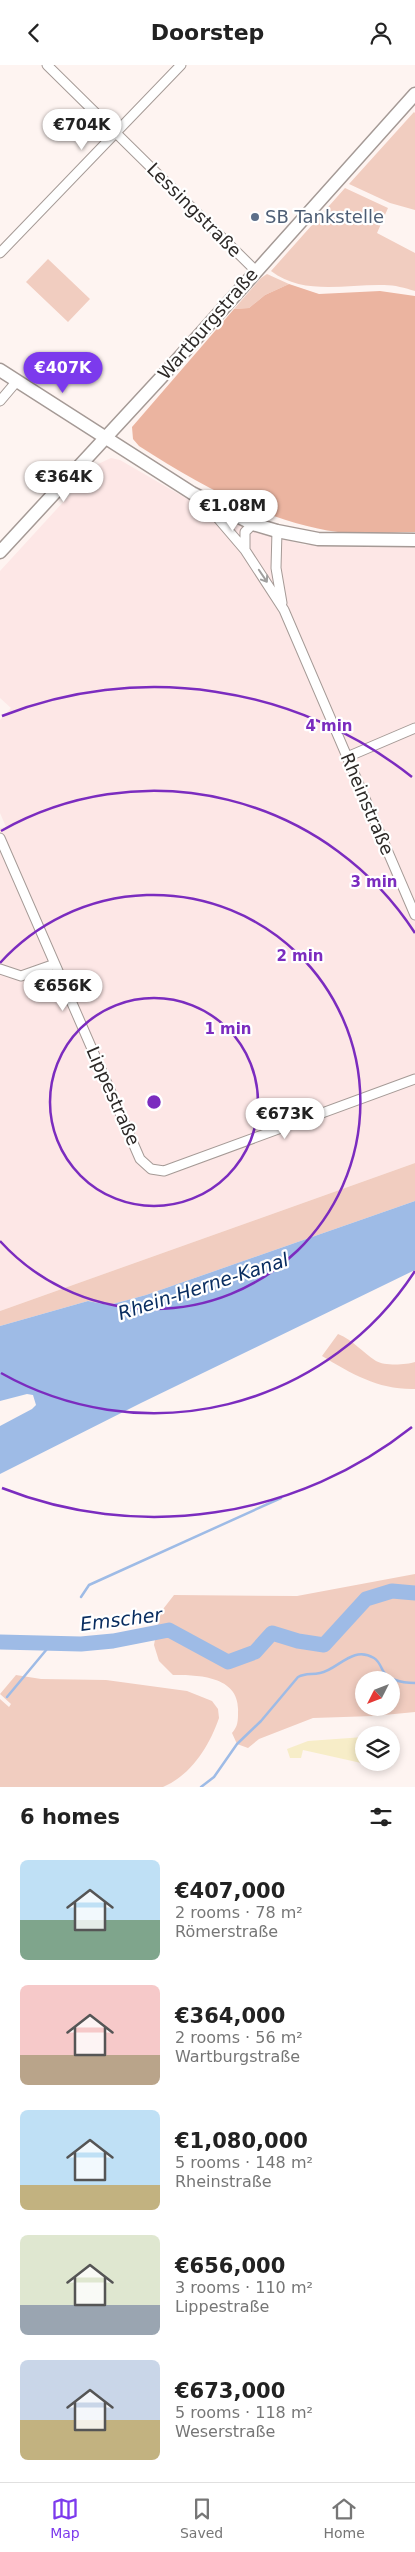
<!DOCTYPE html>
<html lang="en">
<head>
<meta charset="utf-8">
<style>
	:root { --surface:#fff; --page:#f6f6f6; --text:#222; --muted:#767676; --line:#e0e0e0; --accent:#7c3aed }
	body { margin:0; font-family:"DejaVu Sans",sans-serif; background:var(--page); color:var(--text); height:100vh; display:flex; flex-direction:column; font-size:19px; white-space:nowrap }
	* { box-sizing:border-box; margin:0 }
	p { font-size:16px; color:var(--muted) }
	.icon { flex:none; width:28px; height:28px; fill:none; stroke:currentColor; stroke-width:2; stroke-linecap:round; stroke-linejoin:round }
	.map { position:relative; height:1722px; overflow:hidden }
	.side { display:flex; flex-direction:column; background:var(--surface); flex:1 }
	.side>* { flex:none }
	.needle { width:32px; rotate:228deg }
	.controls { position:absolute; left:355px; top:1606px; display:grid; gap:10px }
	.controls a { display:grid; place-items:center; width:45px; height:45px; border-radius:50%; background:var(--surface); box-shadow:0 2px 8px #0003; font-size:25px }
	.price { position:absolute; translate:-50% -42px; padding:0 11px; border-radius:18px; background:#fff; color:#222; font-size:16px; line-height:32px; filter:drop-shadow(0 1px 2px #0008) }
	.price::after { content:''; position:absolute; left:50%; top:30px; width:15px; height:11px; margin-left:-8px; background:inherit; clip-path:polygon(0 0,100% 0,50% 100%) }
	.price.selected { background:var(--accent); color:#fff }
	ul { padding:0; list-style:none }
	li { display:flex; align-items:center; gap:15px; height:125px; padding:0 20px }
	li span { display:grid; place-items:center; flex:none; width:140px; height:100px; border-radius:8px; color:#555 }
	li>.icon { margin-inline-start:auto }
	span .icon { width:60px; height:60px; fill:#fffc; stroke-width:1 }
	li b { font-size:21px }
	h2 { display:flex; justify-content:space-between; align-items:center; height:60px; padding:0 20px; font-size:21px }
	header { display:flex; justify-content:space-between; align-items:center; height:65px; padding:0 20px; background:var(--surface); font-size:22px; font-weight:700 }
	.tabs { display:flex; justify-content:space-around; align-items:center; height:70px; border-top:1px solid var(--line); background:var(--surface); font-size:14px; color:var(--muted) }
	.tabs a { display:grid; justify-items:center; gap:2px }
	.tabs .selected { color:var(--accent) }
	.map>svg:first-child { display:block }
	.commercial { fill:#fde7e6 }
	.green { fill:#f1cdc0; fill-rule:evenodd }
	.forest { fill:#ebb4a0 }
	.sand { fill:#f7edc8 }
	.water { fill:#9ebbe6 }
	.lines { fill:none; stroke-linecap:round; stroke-linejoin:round }
	.stream { stroke:#9ebbe6; stroke-width:2.5 }
	.river { stroke:#9ebbe6; stroke-width:15 }
	.street-casing { stroke:#a59a96; stroke-width:11 }
	.secondary-casing { stroke:#a59a96; stroke-width:15 }
	.street { stroke:#fff; stroke-width:9 }
	.secondary { stroke:#fff; stroke-width:12 }
	.oneway { stroke:#a09f9e }
	.ring { fill:none; stroke:#7b2cbf; stroke-width:2.5 }
	.service-dot { fill:#5c6f8a; stroke:#fff; stroke-width:2 }
	.labels { text-anchor:middle; stroke-width:4.5; stroke-linejoin:round; paint-order:stroke }
	.street-label { font-size:18px; fill:#2d2927; stroke:#fff }
	.service-label { font-size:18px; fill:#4e5e75; stroke:#fff; text-anchor:start }
	.water-label { font-size:19px; font-style:italic; fill:#092d60; stroke:#fff }
	.centre { fill:#7b2cbf; stroke:#fff; stroke-width:2.5 }
	.ring-label { font-size:15px; text-anchor:middle; font-weight:bold; fill:#7b2cbf; stroke:#fff; stroke-width:4.5; stroke-linejoin:round; paint-order:stroke }
</style>
</head>
<body>
<header><svg class="icon" aria-label="back" viewBox="0 0 24 24"><path d="M15 5l-7 7 7 7"/></svg>Doorstep<svg class="icon" aria-label="person" viewBox="0 0 24 24"><circle cx="12" cy="8" r="4"/><path d="M4 21q1-7 8-7t8 7"/></svg></header>
<div class="map">
<svg width="415" height="1722" viewBox="0 0 415 1722">
	<rect width="100%" height="100%" fill="#fef4f1"/>
	<path class="commercial" d="M111,393L120,395L196,439L257,467L305,480H415V1098L0,1246V763L6,762L0,748V655L11,643L0,633V506L98,399Z"/>
	<path class="green" d="M414,47L415,48V145L390,138L349,119Z
		M345,123L388,143L377,168L415,188V226C405,223 395,220 384,220C346,219 304,231 271,206Z
		M48,194L90,234L68,257L26,217Z
		M267,209L289,219L265,230L249,243L234,244L261,213Z
		M415,1098V1136L146,1230L109,1240L88,1236L0,1261V1246Z
		M338,1269C353,1275 362,1287 376,1296C384,1301 406,1300 415,1297V1324C379,1325 352,1309 322,1291Z
		M415,1509V1647L374,1651L313,1653L259,1674L248,1683L237,1679L232,1668C238,1661 238,1656 238,1647C240,1611 199,1610 173,1610L159,1596L154,1580L160,1548L174,1530L297,1531ZM364,1615H391V1642H364Z
		M16,1610L41,1614L106,1615L187,1626L212,1636L218,1644L219,1653C209,1682 191,1710 163,1722H0V1634L9,1642L11,1639L0,1629Z"/>
	<path class="forest" d="M289,219L319,229L380,226L415,231V467C390,467 363,470 338,467C267,457 199,420 139,381L133,374L132,362L234,244L249,243L265,230Z"/>
	<path class="sand" d="M364,1672V1698H371L370,1700L303,1685L301,1693H290L287,1684L308,1676Z"/>
	<path class="water" d="M415,1136V1205L141,1338L0,1409V1361L32,1344L36,1340L33,1330L27,1329L0,1336V1261L88,1236L109,1240L146,1230Z"/>
	<g class="lines">
		<path class="stream" d="M81,1532L89,1520L281,1433
			M7,1632L52,1578
			M201,1722L214,1712L237,1679L261,1656L298,1612C306,1608 311,1610 320,1608C338,1605 352,1580 374,1593C379,1596 381,1602 383,1606C390,1616 404,1618 415,1618"/>
		<path class="river" d="M0,1577L81,1579L113,1576L169,1565L228,1597L255,1587L272,1568L298,1576L324,1580L366,1534L392,1526L415,1528"/>
		<g class="street-casing">
			<path id="street" d="M47,0L255,205
				M0,188L181,0
				M0,336L17,316
				M204,437L245,485L284,545L415,850
				M277,466L276,503L282,538
				M245,483V467L253,459
				M347,692L415,663
				M0,773L140,1094L151,1104L164,1106L415,1014
				M0,904L21,911L55,899"/>
		</g>
		<g class="secondary-casing">
			<path id="secondary" d="M0,305L192,428L253,459L277,466L318,474L415,475
				M0,487L168,305L415,29"/>
		</g>
		<use href="#street" class="street"/>
		<use href="#secondary" class="secondary"/>
	</g>
	<defs><path id="oneway-shaft" d="M-6 0H5M1.5-3L5.5 0L1.5 3" fill="none" stroke-width="1.6" stroke-linecap="round" stroke-linejoin="round" transform="scale(1.25)"/></defs>
	<use class="oneway" href="#oneway-shaft" transform="translate(263 511) rotate(56)"/>
	<g class="ring">
		<circle cx="154" cy="1037" r="104"/>
		<path d="M0 898A207 207 0 1 1 0 1176"/>
		<path d="M415 1206A311 311 0 0 1 1 1308M1 766A311 311 0 0 1 415 868"/>
		<path d="M412 1362A415 415 0 0 1 2 1423M2 651A415 415 0 0 1 412 712"/>
	</g>
	<circle class="service-dot" cx="255" cy="152" r="5"/>
	<g class="labels">
		<g class="street-label">
			<text transform="translate(194 145) rotate(45)" y="6">Lessingstraße</text>
			<text transform="translate(208 259) rotate(-49)" y="6">Wartburgstraße</text>
			<text transform="translate(367 739) rotate(67)" y="6">Rheinstraße</text>
			<text transform="translate(113 1031) rotate(66)" y="6">Lippestraße</text>
		</g>
		<g class="service-label">
			<text x="265" y="158">SB Tankstelle</text>
		</g>
		<g class="water-label">
			<text transform="translate(203 1221) rotate(-18)" y="7">Rhein-Herne-Kanal</text>
			<text transform="translate(121 1554) rotate(-7)" y="7">Emscher</text>
		</g>
	</g>
	<circle cx="154" cy="1037" r="8" class="centre"/>
	<g class="ring-label">
		<text x="329" y="666">4 min</text>
		<text x="374" y="822">3 min</text>
		<text x="300" y="896">2 min</text>
		<text x="228" y="969">1 min</text>
	</g>
</svg>
<div class="controls">
<a><svg class="needle" viewBox="-14 -14 28 28"><path d="M0-13l5 13h-10z" fill="#e53935"/><path d="M0 13l5-13h-10z" fill="#767676"/></svg></a>
<a><svg class="icon" aria-label="layers" viewBox="0 0 24 24"><path d="M12 4l9 5-9 5-9-5zM3 14l9 5 9-5"/></svg></a>
</div>
<b class="price" style="left:82px;top:86px">€704K</b>
<b class="price selected" style="left:63px;top:329px">€407K</b>
<b class="price" style="left:64px;top:438px">€364K</b>
<b class="price" style="left:233px;top:467px">€1.08M</b>
<b class="price" style="left:63px;top:947px">€656K</b>
<b class="price" style="left:285px;top:1075px">€673K</b>
</div>
<section class="side">
<h2>6 homes<svg class="icon" aria-label="filters" viewBox="0 0 24 24"><path d="M4 7h16M4 17h16"/><circle cx="9" cy="7" r="2"/><circle cx="15" cy="17" r="2"/></svg></h2>
<ul>
<li><span style="background:linear-gradient(#bfe0f5 60%,#7fa58c 0)"><svg class="icon" aria-label="home" viewBox="0 0 24 24"><path d="M3 11l9-7 9 7M6 9v11h12V9"/></svg></span><div><b>€407,000</b><p>2 rooms · 78 m²</p><p>Römerstraße</p></div></li>
<li><span style="background:linear-gradient(#f6c9c9 70%,#b9a48a 0)"><svg class="icon" aria-label="home" viewBox="0 0 24 24"><path d="M3 11l9-7 9 7M6 9v11h12V9"/></svg></span><div><b>€364,000</b><p>2 rooms · 56 m²</p><p>Wartburgstraße</p></div></li>
<li><span style="background:linear-gradient(#bfe0f5 75%,#c2b280 0)"><svg class="icon" aria-label="home" viewBox="0 0 24 24"><path d="M3 11l9-7 9 7M6 9v11h12V9"/></svg></span><div><b>€1,080,000</b><p>5 rooms · 148 m²</p><p>Rheinstraße</p></div></li>
<li><span style="background:linear-gradient(#dfe7d0 70%,#9aa5b1 0)"><svg class="icon" aria-label="home" viewBox="0 0 24 24"><path d="M3 11l9-7 9 7M6 9v11h12V9"/></svg></span><div><b>€656,000</b><p>3 rooms · 110 m²</p><p>Lippestraße</p></div></li>
<li><span style="background:linear-gradient(#c9d6e8 60%,#c2b280 0)"><svg class="icon" aria-label="home" viewBox="0 0 24 24"><path d="M3 11l9-7 9 7M6 9v11h12V9"/></svg></span><div><b>€673,000</b><p>5 rooms · 118 m²</p><p>Weserstraße</p></div></li>
</ul>
</section>
<nav class="tabs">
<a class="selected"><svg class="icon" aria-label="map" viewBox="0 0 24 24"><path d="M3 6l6-2 6 2 6-2v14l-6 2-6-2-6 2zM9 4v14M15 6v14"/></svg>Map</a>
<a><svg class="icon" aria-label="saved" viewBox="0 0 24 24"><path d="M7 4h10v16l-5-4-5 4z"/></svg>Saved</a>
<a><svg class="icon" aria-label="home" viewBox="0 0 24 24"><path d="M3 11l9-7 9 7M6 9v11h12V9"/></svg>Home</a>
</nav>
</body>
</html>
